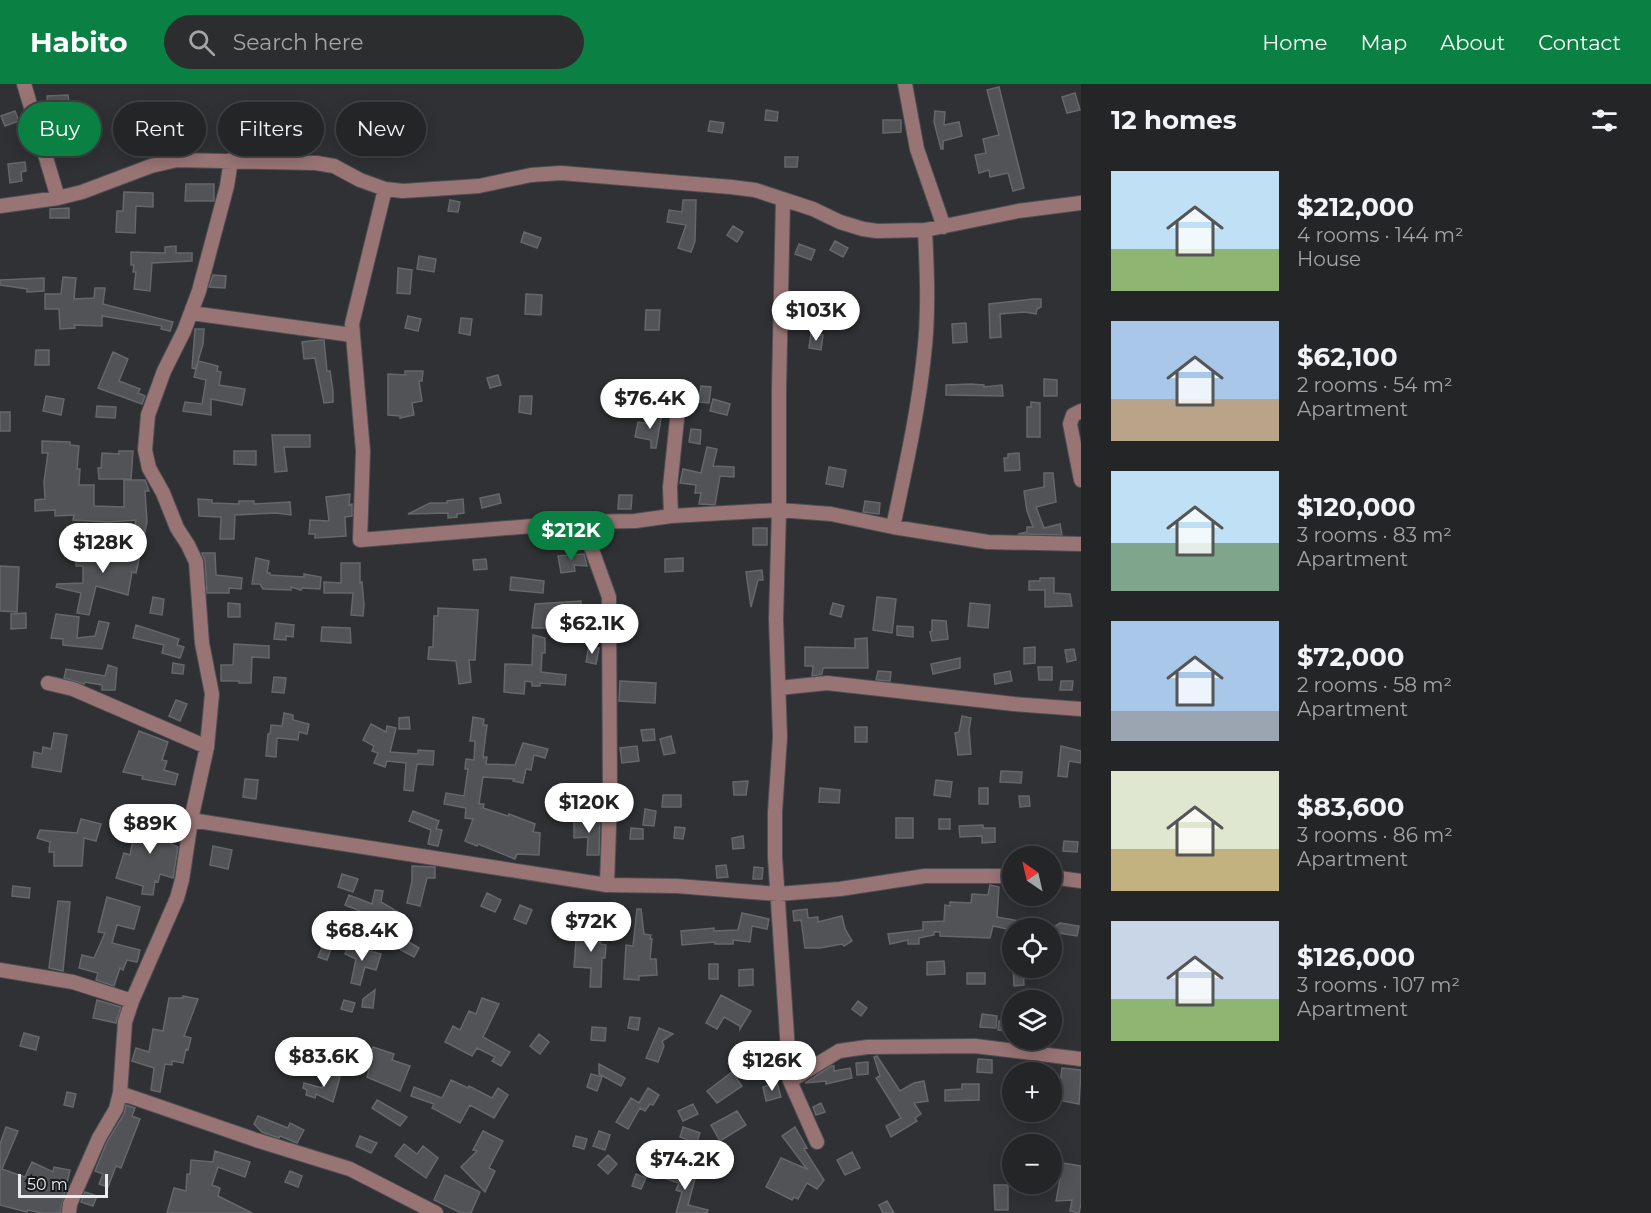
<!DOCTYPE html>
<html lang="en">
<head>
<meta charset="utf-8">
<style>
	:root { --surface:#232527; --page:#2b2d2f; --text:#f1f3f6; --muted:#a3a5a7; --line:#404244; --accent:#0b8043 }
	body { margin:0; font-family:Montserrat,sans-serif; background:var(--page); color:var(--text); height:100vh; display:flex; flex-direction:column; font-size:22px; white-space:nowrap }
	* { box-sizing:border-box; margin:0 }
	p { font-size:20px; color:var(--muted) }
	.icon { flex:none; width:33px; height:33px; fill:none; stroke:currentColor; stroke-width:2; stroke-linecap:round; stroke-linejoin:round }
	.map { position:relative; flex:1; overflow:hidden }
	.panel { display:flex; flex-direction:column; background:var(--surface); width:570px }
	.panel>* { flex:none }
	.guide { position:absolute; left:18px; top:18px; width:570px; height:54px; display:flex; gap:12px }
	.needle { width:39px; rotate:326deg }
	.fabs { position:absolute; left:1002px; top:762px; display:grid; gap:12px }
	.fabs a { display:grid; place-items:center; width:60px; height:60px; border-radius:50%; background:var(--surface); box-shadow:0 3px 15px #0003,0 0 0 2px var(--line); font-size:30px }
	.scale { position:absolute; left:18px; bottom:15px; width:90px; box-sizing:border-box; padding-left:6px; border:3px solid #eaecee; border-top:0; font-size:16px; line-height:21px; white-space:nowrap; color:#eaecee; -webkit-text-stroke:4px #18191a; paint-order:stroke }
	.price { position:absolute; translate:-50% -51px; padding:0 14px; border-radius:21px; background:#fff; color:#222; font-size:20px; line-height:39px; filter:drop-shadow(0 2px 3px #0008) }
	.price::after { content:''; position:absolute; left:50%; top:36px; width:18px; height:14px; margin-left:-9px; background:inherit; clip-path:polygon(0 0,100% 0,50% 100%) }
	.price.current { background:var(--accent); color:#fff }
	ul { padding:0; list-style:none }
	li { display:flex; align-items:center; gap:18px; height:150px; padding:0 30px }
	li span { display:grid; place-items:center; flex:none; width:168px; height:120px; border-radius:0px; color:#555 }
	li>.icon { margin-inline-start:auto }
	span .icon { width:72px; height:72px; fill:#fffc; stroke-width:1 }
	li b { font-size:26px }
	h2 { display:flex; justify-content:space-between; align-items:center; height:72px; padding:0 30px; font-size:26px }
	.chip { padding:0 21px; border-radius:27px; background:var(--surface); box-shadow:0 3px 15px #0003,0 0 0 2px var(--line); font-size:21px; line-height:54px }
	.chip.current { background:var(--accent); color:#fff }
	header { display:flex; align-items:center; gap:36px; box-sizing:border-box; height:84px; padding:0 30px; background:var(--accent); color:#fff }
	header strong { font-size:28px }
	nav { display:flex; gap:33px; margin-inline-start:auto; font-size:21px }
	.search { width:420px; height:54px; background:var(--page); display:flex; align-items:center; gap:15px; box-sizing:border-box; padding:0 21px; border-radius:33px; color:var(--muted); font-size:22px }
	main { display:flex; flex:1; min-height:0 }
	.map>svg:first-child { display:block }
	.building { fill:#515356; stroke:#65676b; stroke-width:1.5 }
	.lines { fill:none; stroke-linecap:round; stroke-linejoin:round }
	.minor-casing { stroke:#4d4f52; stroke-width:16 }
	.minor { stroke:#997475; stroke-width:14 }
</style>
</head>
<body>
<header>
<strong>Habito</strong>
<div class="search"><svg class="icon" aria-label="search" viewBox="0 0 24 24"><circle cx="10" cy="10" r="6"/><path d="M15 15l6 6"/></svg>Search here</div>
<nav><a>Home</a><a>Map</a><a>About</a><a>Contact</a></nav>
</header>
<main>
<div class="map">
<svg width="1081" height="1129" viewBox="0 0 1081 1129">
	<rect width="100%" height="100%" fill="#2f3134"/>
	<path class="building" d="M999,3L1024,104L1013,107L1008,89L990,93L989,86L979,89L975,71L986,69L983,55L999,51L987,6Z
		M1075,9L1080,26L1067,29L1062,13Z
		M68,11L73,45L68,46L70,72L58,73L55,48H50L46,22H48L47,12Z
		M766,26L778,28L777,37L765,36Z
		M15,27L19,37L5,42L1,32Z
		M935,27L945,28L944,41L959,38L962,52L943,57V65H941L934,38Z
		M883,36H901V48L883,49Z
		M710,37L724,39L722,49L708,47Z
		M785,73H798L797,83H785Z
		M25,78L26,87L21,88L22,97L10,99L8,80Z
		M186,100H214V117H185Z
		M124,108L153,109V123L136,122L135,149L116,148L117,127H123Z
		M450,116L460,118L458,128L448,127Z
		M683,116H696L695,157L691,168L678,164L686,141L667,138L669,126L682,128Z
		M69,124V134H50V125Z
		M733,142L743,148L737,158L727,151Z
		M524,148L541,154L537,164L521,158Z
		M835,157L848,164L843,173L830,166Z
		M799,160L815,166L811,176L795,170Z
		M176,162V169H192V177L152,179L150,207L134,205L136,188H133L134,181H131V168L165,169V163Z
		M419,172L436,175L434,188L417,185Z
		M398,184L412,186L410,210L397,209Z
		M213,191L226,192L225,204L209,203Z
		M63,193L76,194L74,215L94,214L95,204H105L103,220L173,238L170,247L161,245L162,242L102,232V242L74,241L75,244L60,245L59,225H45V210H61Z
		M44,194V207L27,208V205L0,201V196Z
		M526,210L542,211L541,231L525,230Z
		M1033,215H1041V223L1037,225L1036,230L1025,228L1000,230L1001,253L990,254L989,220Z
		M646,226H660L659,246H645Z
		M408,232L421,235L418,247L405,244Z
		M461,234L472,235L470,251L459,249Z
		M966,239L967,258L953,259L952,240Z
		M195,245H204L203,260L198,277L218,282L217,287L221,288L219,301L245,305L242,321L211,315V331L183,327L185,318L202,320L206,296L194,293L198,278L195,285L192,284Z
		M811,249L823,251L821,266L809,264Z
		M319,256H324L327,287H330L333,307V318L324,319L315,274L304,275L302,258Z
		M36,266H49V281H35Z
		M113,268L128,275L119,297L140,305L138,309L145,312L142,320L98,304Z
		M405,287H423L422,297H419L422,317L412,319L414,331L400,334V332L388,331V290L405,291Z
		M498,291L501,301L490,304L487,294Z
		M1044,295L1057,296V312H1044Z
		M971,300L984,301V303L1002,301L1003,312L946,311V301Z
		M701,302L711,303L709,319L699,318Z
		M46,312L64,315L61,331L43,327Z
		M520,312H532L531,330L519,328Z
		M676,312L690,317L686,326L673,321Z
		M713,315L730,320L727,331L710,327Z
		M1031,318L1040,319V353H1027V323H1031Z
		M97,322L116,323L115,334L96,333Z
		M0,328H10V347H0Z
		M651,329H662L656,364H651V356L635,353L638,338L651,340Z
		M691,345L701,346L700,360L689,358Z
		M272,351H310V363H284L287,387L275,388Z
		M42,357L70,358V361L79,362L77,385H80L79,401H94V422L124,423V396H145L149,407H145L147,438L144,452L133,450L136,436L109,438L73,436L74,431L55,432V426L35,427V416L45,415L44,398L48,369H42Z
		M707,363L717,365L713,382L734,383V393L720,392L715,421L699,420L701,409H695L696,401L680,399L683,385L701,389Z
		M119,367H133L131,395H99L98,384H101L102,369L119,370Z
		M234,367H256V381L234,380Z
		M1019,369L1020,386L1005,387L1004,374H1008V370Z
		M829,383L846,386L843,403L826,400Z
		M1044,389H1053L1056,418L1036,423L1044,444L1060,440L1062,451L1018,450L1027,448V443H1033L1027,427L1024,407L1044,403Z
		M350,410L349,421L352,420V432L345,433L346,452L315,454V450H309L310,436L329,437L326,413Z
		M499,410L501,419L482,424L480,414Z
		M619,411H632L631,425H618Z
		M198,415L212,416V419L239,420V417H254V420L290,418L291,431L276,429L235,431L234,455H220L221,433L199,432Z
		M463,415L464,429L457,430V433L448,434V429L408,430L430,419H447V417Z
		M865,417L880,419L879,430L863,428Z
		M753,444H767V461H753Z
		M114,460L125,462L124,468L140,471L136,489L132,488L128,511L96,502L89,531L77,529L81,509L56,503L57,500L83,499V482H76L77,466L112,471Z
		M202,469H215L216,491L242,494L241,505L229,504V509H207L205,477Z
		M584,470L587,482L574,481L575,487L561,489L558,472Z
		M256,474L269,477L267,489H270V491L304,493V490L321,493L320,505L302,504L301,506L291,503V506L263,505L260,500H252Z
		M683,474V487L665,488V475Z
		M486,475L487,485L474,486L473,476Z
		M341,479H360V499L362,498L364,521L363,532L351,531L353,509H324V498L341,499Z
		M0,482L19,483L17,528L0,527Z
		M762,486L763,496H758L751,523L746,488Z
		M511,493L544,497L543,509L510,506Z
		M1040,494H1054V509L1070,510L1072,522L1045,523V506H1029V497H1040Z
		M153,513L164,515L162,531L150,529Z
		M877,513L896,515L892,549L873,546Z
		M581,517V529L547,531L546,544H532L535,520Z
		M228,519L240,520V533H228Z
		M833,519L844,522L841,533L830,530Z
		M970,519L990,521L988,544L968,542Z
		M438,524L478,526L475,576H469L471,598L459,600L456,577L428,575L429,563H433L434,532H438Z
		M590,528H600V543H590Z
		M26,529V544L11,545V530Z
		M56,530L79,533L77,554L95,552L99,537L109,539L102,565L63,561V555L51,554Z
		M932,536L946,537L948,555L932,557L930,548L932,547Z
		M276,539L294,541L293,553L286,552V556L274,555Z
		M136,541L179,555L177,561L184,563L180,574L162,569L164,561L133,554Z
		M897,542L913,543V553L897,551Z
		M322,543L350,544L351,559L321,557Z
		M533,551L545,554V569H542L541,588L566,591L565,601L540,599V602H532V598L525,597L524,610L504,608L505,580L532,581Z
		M867,554L868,584H823L822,590L812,592L813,582H805V563L855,564V555Z
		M234,560L269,562V574L252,573L251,599H239V597H221V581H233Z
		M589,562L599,564L596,580L586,578Z
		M1035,563V579L1024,580V564Z
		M1074,565L1076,576L1067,578L1065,566Z
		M960,574V584L933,590L931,580Z
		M173,579L184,581L183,590L172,589Z
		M108,581L117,584L115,606H102V601L85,598L84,600L64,594L66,585L105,592Z
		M1038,583H1052V596H1039Z
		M878,587L891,588L890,597L876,596Z
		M1010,587L1012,597L995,600L994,590Z
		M274,593L286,594L284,609L272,608Z
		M620,597L656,599L655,619L619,617Z
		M1061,597H1073L1072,606H1060Z
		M176,616L187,620L180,637L169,632Z
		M284,629L293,631V636L309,640L307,650L299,648L298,656L277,654L276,673L266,672L268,650H270L271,641L282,642Z
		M962,632L971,634L969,646L971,670L958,671L955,649L959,648Z
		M409,633L410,645H399V634Z
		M473,633L484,635L483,641H487L483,673H487L486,680L515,681L523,659L548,665L545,674L534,671L531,686L526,685L523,699L513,697L514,695L483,693L479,720H484L483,724L508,732L509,730L535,740L533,748L540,749L539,771L517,770L515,775L478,760L477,762L465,757L473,735L465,734L466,724L444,720L446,709L464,712L468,685H465L466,675L474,676L475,657H470Z
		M371,640L386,648L387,642L396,644L390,668L418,670V666L434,667L433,681L417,680L413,707L404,706L406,679L387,677L385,683L374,679L378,669L372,667L374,662L363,656Z
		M855,643H867V658H855Z
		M654,645L655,656L643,657L641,646Z
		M139,647L168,658L162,676L167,677L164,686L178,690L175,701L142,695L143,692L123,688Z
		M54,649L67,651L61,688L32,683L34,668L42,670L43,663L51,665Z
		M671,652L675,669L664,671L660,655Z
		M637,662L639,677L622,679L620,664Z
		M1061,662L1081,667V679L1069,677L1067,693L1058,692Z
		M1001,687L1022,688L1021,699L1000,698Z
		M245,695L258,696L256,715L243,713Z
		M936,696L952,698L950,713L934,711Z
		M748,697L746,711H734L733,698Z
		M820,704L840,706L839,719L819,718Z
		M979,704H988V720H979Z
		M663,711H681V723H662Z
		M1019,712H1029L1030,722L1020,723Z
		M645,725L656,727L654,742L643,741Z
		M413,727L439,737L436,745L442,746L438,762L428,760L431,746L409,737Z
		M158,728L173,730L171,760L178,763L174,788L173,794L160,790L158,798L155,797L153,811L142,810L143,802L116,794L124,769L130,771L136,740L155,743Z
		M896,734H913V754H896Z
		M81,735L101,740L96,757L84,754L82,782H54V768H49L50,758L37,754L40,746L77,749Z
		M939,735H950V745H939Z
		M595,736H600L599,771H587L588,753L574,754V737Z
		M983,741V744H995V758L982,759V752L960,753L959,742Z
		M675,743L685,744L683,755L674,754Z
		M631,744L643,745V755H630Z
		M743,752L744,764L733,765L732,754Z
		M1064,757L1078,758L1077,768L1063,767Z
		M213,762L232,766L228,785L210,781Z
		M726,781L728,793L717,794L716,782Z
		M412,782L435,783V794H427L420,822L407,819L412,797Z
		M754,783L763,784L762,795H753Z
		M342,790L358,795L353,808L338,803Z
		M990,801L999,803L997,833L1031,839V844L1012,846L993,842L990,854L940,852V848H934V851L919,854V860H908V856L890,860L888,850L923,846V838L944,837L945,821L950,822V818L971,819L972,810L988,811Z
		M13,802L30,804L29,814L12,812Z
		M375,806L383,807L381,818L405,832L402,837L413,845L408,852L382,836L345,821L349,811L372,820Z
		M487,809L501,816L495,828L481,822Z
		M107,813L140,823L134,845L117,841L112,859L140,866L137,878L127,876L123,886L120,884L114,902L96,896L98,889L79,884L82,871L94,874L105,849L98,848Z
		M58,817L70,818L63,887L49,884Z
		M520,821L532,826L526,840L514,835Z
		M637,825H641L644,850L651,851L650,855H652L650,875H656L657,891L639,892V896L624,895L626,861L633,862Z
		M807,825L808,834L818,833V838L842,832L845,845L852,857L844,862L842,860L820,864H805L801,836L794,837L793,827Z
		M742,829L769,835L767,845L752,842L750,858L733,856V860H715V858L682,861L681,847L714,844V847L738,846Z
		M1060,839L1079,842L1077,852L1052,848V844Z
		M581,843L604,844L600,860L606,861L605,874H602L601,903H590L591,884L574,883L576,857H580Z
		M404,855L419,864L414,873L399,865Z
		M350,859L362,865L381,870L376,886L365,883L360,901L351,899L356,875L345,870Z
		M323,861L331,865L327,876L318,873Z
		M944,877L945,890L927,891V878Z
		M709,880H718V895H709Z
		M1013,884H1023L1024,901L1014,902Z
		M753,885V901L739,902V886Z
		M967,889H985V900H967Z
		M375,906L373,924L362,923L363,915Z
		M721,911L751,927L740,945V942L724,933L717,945L706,939Z
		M183,912L198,915L184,952L191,954L188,966L186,965L183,979L172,977V981L165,980L160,1008L151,1006L154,984L132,977L136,964L149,968L153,945L163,947L169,914H183Z
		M482,914L499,920L483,953L510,968L501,982L492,977L495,973L477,964L472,972L445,958L453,942L460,946L469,927L476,930Z
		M97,916L121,923L116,939L93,934Z
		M344,916L355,919L352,928L341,925Z
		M858,917L867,924L861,932L852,925Z
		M982,930L997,932L996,944L980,943Z
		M630,933L640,934L638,946L628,944Z
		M999,937H1010V947L998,946Z
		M592,943L606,944L605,957L591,956Z
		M659,944L673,950L662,957L664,962L658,978L646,974Z
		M24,949L39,953L36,966L20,962Z
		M539,950L549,958L540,970L530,962Z
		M373,963L394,970L392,976L410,982L400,1007L367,993L370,982L367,981Z
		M739,972L748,986L738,993L728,979Z
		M877,972L900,1007L914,999L924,997L928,1017L914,1019L921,1030L915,1034L917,1037L891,1053L886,1042L901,1034L876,994L880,992L874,973Z
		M978,975L992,976V989L977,988Z
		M868,978V990L857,991L856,979Z
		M599,980L625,994L621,1002L599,990Z
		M831,982H834V987L850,984L852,994L826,1000V997L805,999Z
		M1062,984L1081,986L1079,1020L1058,1016Z
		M732,988L742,1002L717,1019L707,1007Z
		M326,989L340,993L333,1018L316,1010L315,1014L306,1011L307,1006L303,1004L304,999L322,1004Z
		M591,990L602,993L597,1007L587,1003Z
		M451,996L468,1004L469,1002L492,1014L498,1004L508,1011L494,1034L470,1021L460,1039L432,1024L434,1020L411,1012L414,1003L442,1014Z
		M777,999L781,1013L766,1017L763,1003Z
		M962,1000H979V1016L945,1017V1006L962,1005Z
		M648,1004L659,1011L653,1021L650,1020L645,1027L640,1024L628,1045L616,1038L631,1014L639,1019Z
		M67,1008L76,1010L73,1023L64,1021Z
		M377,1016L407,1033L400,1042L372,1024Z
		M821,1019L825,1028L816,1031L813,1023Z
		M693,1020L698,1030L683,1037L678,1027Z
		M126,1021L135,1024L132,1032L140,1035L121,1084L116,1082L108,1103L99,1100L103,1090L95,1087L107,1058L124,1030Z
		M737,1027L746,1041L720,1057L711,1041Z
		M258,1032L288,1044L290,1039L304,1046L297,1059L280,1052L279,1054L262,1048L254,1040Z
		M6,1043L18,1047L2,1085L25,1093L32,1078L53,1088L54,1083L70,1086L60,1129H41L28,1126L27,1128L0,1121V1060Z
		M683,1043L700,1049L695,1063L686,1061L688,1056L680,1053Z
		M795,1043L807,1064L804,1065L824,1096L817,1105L807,1099L798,1115L794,1113L792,1116L766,1103L781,1074L807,1085L782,1052Z
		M483,1047L503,1057L489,1084L495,1087L485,1108L461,1083L477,1067L473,1066Z
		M599,1047L610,1051L605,1066L593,1062Z
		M360,1052L377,1059L371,1069L356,1062Z
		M576,1052L587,1055L584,1065L573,1062Z
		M404,1060L417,1070L423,1062L438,1074L426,1094L395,1072Z
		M215,1067L250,1078L245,1093L218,1083L212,1101L220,1104L218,1112L252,1129H167L174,1104L186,1107L187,1090H190L191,1076L213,1078Z
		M852,1068L860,1084L845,1091L837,1076Z
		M608,1071L617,1080L608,1090L598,1081Z
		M696,1075L707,1079L704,1088L692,1083Z
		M1063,1079L1081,1082V1120L1079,1129L1070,1127L1072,1116L1056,1117Z
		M669,1085L696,1091L688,1121L708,1126L707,1129H676L682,1108L676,1106L679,1099L666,1095Z
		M290,1087L302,1092L298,1103L285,1098Z
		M636,1090L646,1094L641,1105L632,1102Z
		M445,1091L480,1108L471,1129H461L434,1116Z
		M994,1101H1008V1126H995Z
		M85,1108L97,1112L93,1122L81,1118Z
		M887,1117L894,1129H883L879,1121Z"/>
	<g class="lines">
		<g class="minor-casing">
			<path id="minor" d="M24,0L58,114
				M905,0L917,65L944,143
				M385,105L352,240L363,367L360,456L582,438L635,437L671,432L779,426L831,430L893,443L988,458L1081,460
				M783,115L779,305V426L776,535L780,653L775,728V773L790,997L817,1058
				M0,122L58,114L82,108L151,82L177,76L316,79L334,82L360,96L385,105L403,107L479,102L531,91L561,89L731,103L755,106L813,125L840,138L863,145L877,147L925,146L1018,127L1081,119
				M191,229L352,251
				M1081,327L1073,331L1070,340L1081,396
				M671,432L670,403L677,335
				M582,438L609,513L610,713L607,801
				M893,443C905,386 918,329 924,271C929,229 927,187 925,146
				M48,599L73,605L207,663
				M779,604L827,599L1014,620L1081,625
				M191,736L607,801L677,802L778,810L840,805L925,792H1012
				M1052,793L1081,797
				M0,886L73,898L132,917
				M790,997L839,967L867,963L975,962L1081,975
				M120,1009L256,1056L350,1085L436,1129
				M69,1129L70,1120L99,1054L116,1025L120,1009L125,938L132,917L177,814L182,796L191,736L207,663L212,610L202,559L196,478L188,461L177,444L163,409L149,384L145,366L148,331L164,287L184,247L199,207L227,102L231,76"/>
		</g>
		<use href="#minor" class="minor"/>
	</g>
</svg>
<div class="fabs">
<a><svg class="needle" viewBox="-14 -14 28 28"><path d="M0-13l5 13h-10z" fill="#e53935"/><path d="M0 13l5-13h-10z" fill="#a3a5a7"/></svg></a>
<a><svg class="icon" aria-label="locate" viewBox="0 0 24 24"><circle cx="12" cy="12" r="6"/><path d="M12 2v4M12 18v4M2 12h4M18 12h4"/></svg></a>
<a><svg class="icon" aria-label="layers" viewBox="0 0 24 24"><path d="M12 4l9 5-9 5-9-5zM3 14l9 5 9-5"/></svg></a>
<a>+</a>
<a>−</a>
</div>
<div class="scale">50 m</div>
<b class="price" style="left:816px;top:258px">$103K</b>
<b class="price" style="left:650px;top:346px">$76.4K</b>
<b class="price current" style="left:571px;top:478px">$212K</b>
<b class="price" style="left:103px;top:490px">$128K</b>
<b class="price" style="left:592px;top:571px">$62.1K</b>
<b class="price" style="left:589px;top:750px">$120K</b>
<b class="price" style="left:150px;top:771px">$89K</b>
<b class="price" style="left:591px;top:869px">$72K</b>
<b class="price" style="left:362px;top:878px">$68.4K</b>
<b class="price" style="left:324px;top:1004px">$83.6K</b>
<b class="price" style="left:772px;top:1008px">$126K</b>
<b class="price" style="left:685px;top:1107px">$74.2K</b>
<div class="guide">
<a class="chip current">Buy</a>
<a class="chip">Rent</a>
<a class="chip">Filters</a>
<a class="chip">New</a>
</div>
</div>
<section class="panel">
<h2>12 homes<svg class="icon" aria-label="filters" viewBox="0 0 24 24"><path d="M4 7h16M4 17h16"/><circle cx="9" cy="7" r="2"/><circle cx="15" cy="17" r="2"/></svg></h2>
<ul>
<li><span style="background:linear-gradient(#bfe0f5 65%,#8fb573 0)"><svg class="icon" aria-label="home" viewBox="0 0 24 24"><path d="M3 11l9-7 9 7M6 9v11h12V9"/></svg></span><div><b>$212,000</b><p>4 rooms · 144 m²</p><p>House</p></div></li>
<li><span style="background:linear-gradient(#a9c7e8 65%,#b9a48a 0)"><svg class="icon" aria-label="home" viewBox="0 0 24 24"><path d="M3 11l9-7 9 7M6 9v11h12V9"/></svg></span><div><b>$62,100</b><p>2 rooms · 54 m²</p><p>Apartment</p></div></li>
<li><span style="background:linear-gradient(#bfe0f5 60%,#7fa58c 0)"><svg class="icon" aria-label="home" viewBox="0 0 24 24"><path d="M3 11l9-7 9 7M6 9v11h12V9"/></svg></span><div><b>$120,000</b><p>3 rooms · 83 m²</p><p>Apartment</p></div></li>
<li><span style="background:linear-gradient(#a9c7e8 75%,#9aa5b1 0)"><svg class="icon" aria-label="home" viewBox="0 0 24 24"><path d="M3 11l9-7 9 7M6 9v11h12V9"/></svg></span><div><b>$72,000</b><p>2 rooms · 58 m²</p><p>Apartment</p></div></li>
<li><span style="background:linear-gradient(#dfe7d0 65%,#c2b280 0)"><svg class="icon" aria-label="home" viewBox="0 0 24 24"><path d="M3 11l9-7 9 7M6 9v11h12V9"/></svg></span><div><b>$83,600</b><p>3 rooms · 86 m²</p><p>Apartment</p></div></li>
<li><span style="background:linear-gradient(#c9d6e8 65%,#8fb573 0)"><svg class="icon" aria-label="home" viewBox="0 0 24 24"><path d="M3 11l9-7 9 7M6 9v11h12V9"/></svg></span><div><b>$126,000</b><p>3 rooms · 107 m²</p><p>Apartment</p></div></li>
</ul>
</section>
</main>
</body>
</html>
